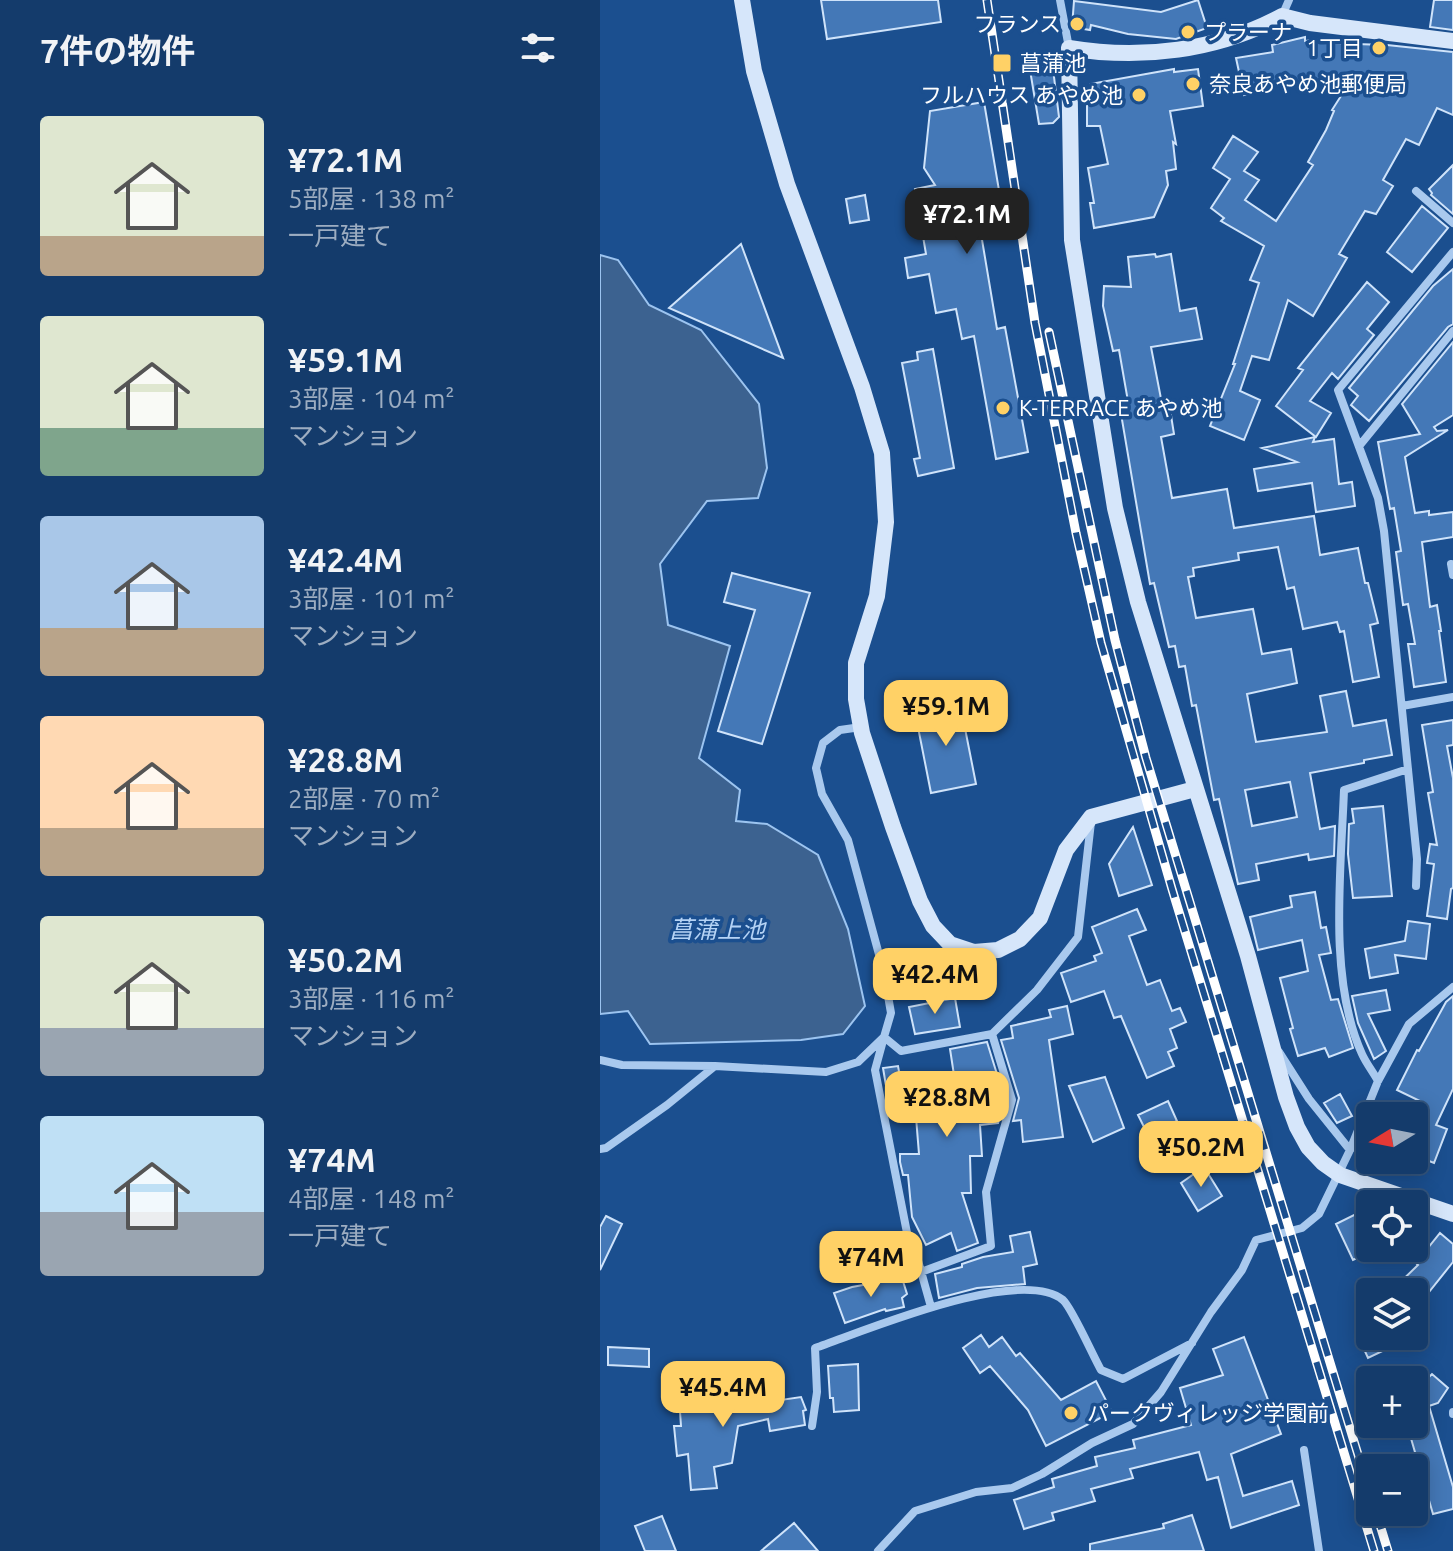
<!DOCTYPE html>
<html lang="ja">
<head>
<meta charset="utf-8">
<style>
	:root { --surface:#143b6b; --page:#214673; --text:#f1f3f6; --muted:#9dadc1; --line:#33557e; --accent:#ffd166 }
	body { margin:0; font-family:Ubuntu,"Noto Sans JP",sans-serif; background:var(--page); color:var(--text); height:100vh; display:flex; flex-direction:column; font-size:30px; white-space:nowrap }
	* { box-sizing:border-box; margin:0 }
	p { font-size:26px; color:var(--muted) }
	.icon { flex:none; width:44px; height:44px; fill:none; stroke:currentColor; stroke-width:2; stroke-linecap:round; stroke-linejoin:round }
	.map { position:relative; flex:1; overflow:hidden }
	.details { display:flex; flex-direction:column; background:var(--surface); width:600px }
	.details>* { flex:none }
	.needle { width:52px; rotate:260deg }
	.buttons { position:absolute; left:756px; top:1102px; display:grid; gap:16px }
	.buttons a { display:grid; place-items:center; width:72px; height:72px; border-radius:8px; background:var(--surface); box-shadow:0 4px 20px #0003,0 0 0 2px var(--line); font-size:40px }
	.price { position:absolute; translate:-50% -68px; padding:0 18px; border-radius:16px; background:var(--accent); color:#111; font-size:26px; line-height:52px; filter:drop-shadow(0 2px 4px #0008) }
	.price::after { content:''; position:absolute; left:50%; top:48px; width:24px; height:18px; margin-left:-12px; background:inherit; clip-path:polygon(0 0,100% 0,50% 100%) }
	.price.active { background:#222; color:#fff }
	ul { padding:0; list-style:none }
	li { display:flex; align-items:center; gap:24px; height:200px; padding:0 40px }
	li span { display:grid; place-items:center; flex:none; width:224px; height:160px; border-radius:8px; color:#555 }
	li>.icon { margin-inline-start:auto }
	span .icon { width:96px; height:96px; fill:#fffc; stroke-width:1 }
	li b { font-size:34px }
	h2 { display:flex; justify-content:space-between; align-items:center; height:96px; padding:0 40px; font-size:34px }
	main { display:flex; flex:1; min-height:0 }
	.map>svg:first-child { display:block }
	.water { fill:#3c6290; stroke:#9cc4f0; stroke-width:2 }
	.building { fill:#4478b7; stroke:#cfe3fa; stroke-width:2; fill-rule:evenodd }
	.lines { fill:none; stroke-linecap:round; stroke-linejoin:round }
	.street { stroke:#a9c9ee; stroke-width:8 }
	.secondary { stroke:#d6e6fa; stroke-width:16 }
	.rail-casing { stroke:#fff; stroke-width:9 }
	.rail { stroke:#1b4f8f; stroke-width:6; stroke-dasharray:18; stroke-linecap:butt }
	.poi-dot { fill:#ffd166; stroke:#1b4f8f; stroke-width:3 }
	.labels { text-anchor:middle; stroke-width:7; stroke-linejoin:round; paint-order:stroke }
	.poi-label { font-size:22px; fill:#fff; stroke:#1b4f8f; text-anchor:start }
	.water-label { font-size:24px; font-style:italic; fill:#b5d3f5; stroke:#1b4f8f }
</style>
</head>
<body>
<main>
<section class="details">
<h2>7件の物件<svg class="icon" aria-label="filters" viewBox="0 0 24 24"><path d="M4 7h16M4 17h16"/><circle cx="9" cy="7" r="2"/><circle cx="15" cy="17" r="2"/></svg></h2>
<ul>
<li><span style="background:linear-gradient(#dfe7d0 75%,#b9a48a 0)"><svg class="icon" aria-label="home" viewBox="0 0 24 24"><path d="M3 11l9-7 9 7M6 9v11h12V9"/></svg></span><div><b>¥72.1M</b><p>5部屋 · 138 m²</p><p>一戸建て</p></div></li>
<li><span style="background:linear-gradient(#dfe7d0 70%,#7fa58c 0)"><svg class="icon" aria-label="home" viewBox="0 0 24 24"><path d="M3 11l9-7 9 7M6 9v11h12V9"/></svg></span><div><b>¥59.1M</b><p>3部屋 · 104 m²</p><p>マンション</p></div></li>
<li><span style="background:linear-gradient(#a9c7e8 70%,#b9a48a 0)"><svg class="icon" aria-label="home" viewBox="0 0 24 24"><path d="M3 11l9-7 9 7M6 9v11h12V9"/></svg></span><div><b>¥42.4M</b><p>3部屋 · 101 m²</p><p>マンション</p></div></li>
<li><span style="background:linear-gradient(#ffd9b3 70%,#b9a48a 0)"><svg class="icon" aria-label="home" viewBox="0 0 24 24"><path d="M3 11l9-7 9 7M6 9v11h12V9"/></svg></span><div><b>¥28.8M</b><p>2部屋 · 70 m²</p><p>マンション</p></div></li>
<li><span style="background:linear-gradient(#dfe7d0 70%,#9aa5b1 0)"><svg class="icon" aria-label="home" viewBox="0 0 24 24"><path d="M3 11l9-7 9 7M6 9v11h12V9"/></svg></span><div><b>¥50.2M</b><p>3部屋 · 116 m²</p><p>マンション</p></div></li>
<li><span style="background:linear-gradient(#bfe0f5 60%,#9aa5b1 0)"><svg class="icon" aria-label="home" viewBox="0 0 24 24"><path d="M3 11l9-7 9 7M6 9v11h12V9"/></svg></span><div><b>¥74M</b><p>4部屋 · 148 m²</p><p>一戸建て</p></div></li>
</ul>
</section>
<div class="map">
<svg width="853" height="1551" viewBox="0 0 853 1551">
	<rect width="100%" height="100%" fill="#1b4f8f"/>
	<path class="water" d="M0,255L18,260L49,305L101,330L159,404L167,468L158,498L107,501L60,564L68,625L130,646L99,758L140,790L136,821L167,824L218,855L248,929L265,1006L243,1034L201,1040L50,1044L28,1011L0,1014Z"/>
	<path class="building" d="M221,0H338L341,22L227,39Z
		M598,0L607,28L576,39L528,34L491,25L490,30L472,27L474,1L561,12Z
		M834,0H853V30L830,27Z
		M705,37V41L723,39L724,43L787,45L853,52V115L837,108L819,145L806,139L783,180L793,186L776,214L765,211L739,254L747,258L713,316L688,300L669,360L652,356L640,391L660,400L644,440L610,426L635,364H633L659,283L650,280L664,246L621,221L624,218L611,208L630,179L613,168L633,136L658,152L644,171L659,180L645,200L676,221L713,165L708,162L726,130L734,111L732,110L755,74L658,87L659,92L644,95L636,58L673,52L672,45Z
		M428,58L452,61L459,117L453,123L439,124Z
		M574,69V72L598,69L603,106L570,111L576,144L573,142L576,169L566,171L568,185L554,217L494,228L490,203H494L488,168L508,164L500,126H487V96H490V84Z
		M384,102L401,202L376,204L397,329L405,327L428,452L396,459L374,336L362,339L356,309L336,313L329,274L308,278L305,258L326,254L315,189L335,185L324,168L330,111Z
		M853,165V214L831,195L832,193L829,189Z
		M265,195L269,220L250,223L246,199Z
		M822,206L848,228L812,272L787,252Z
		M141,244L183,358L69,308Z
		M555,254L556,257L571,254L580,311L596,308L602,339L551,347L562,404L569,403L574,434L561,437L572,498L627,489L634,528L714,516L720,555L758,548L765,583H768L778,623L770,625L779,677L753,682L744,631L740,632L737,622L703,629L694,587L687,589L678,547L638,553L639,560L593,568L594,576L588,577L596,618L653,609L662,654L691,649L697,683L647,694L656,742L727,732L720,696L746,691L753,726L786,720L792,755L764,760V763L710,773L720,829L735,826L734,856L709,860L708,854L656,864L659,880L638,884L619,799L614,800L596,705L592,706L585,666L579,667L575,646L569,647L554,583L550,584L520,408L529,407L519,350L513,351L503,306L504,286L531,287L528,257ZM690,782L697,817L652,826L645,790Z
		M853,269V324L848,327L769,421L751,405L758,396L749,388L833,286Z
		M767,282L789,302L767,329L774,335L738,379L732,373L710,401L731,413L716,437L676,406L703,370L698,368Z
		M853,342V415L834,427L837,431L848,430L805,457L815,513L829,511V515L853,512V537L822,542L830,607L837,605L841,631H839L846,682L814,687L808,644H815L808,604L803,605L796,552L801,551L794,508L790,509L778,442L820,434L802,404Z
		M333,349L354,468L318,476L314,459L320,458L302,363L318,360L317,352Z
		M715,437L713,442L734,439L739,484L752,482L755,506L716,512L712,483L658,491L654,469L697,462L662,448Z
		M132,573L210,593L162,744L118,731L155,610L124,602Z
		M360,703L376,784L331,793L315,712Z
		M853,720V745L847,746L853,778V888L851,889L847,919L827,916L834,864L827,863L830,844L837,845L828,793L833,792L822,725Z
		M783,806L792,896L753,898L748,854L749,824L754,823L752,809Z
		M533,827L552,885L519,896L509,864Z
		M715,892L721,928L726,927L731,953L719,955L731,1000L738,999L753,1048L729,1057L725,1048L698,1056L690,1029L693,1028L680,978L708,971L702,940L658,950L650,917L692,907L690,896Z
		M537,909L546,930L529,936L547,985L560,980L572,1011L580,1008L586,1022L570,1029L577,1048L568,1052L574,1066L547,1078L521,1016L514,1018L504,991L471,1002L461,973L496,961L494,956L502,953L492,927Z
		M808,921L830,924L826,959L795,955L798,973L770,978L765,949L805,941Z
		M786,990L790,1010L768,1014L786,1051L774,1059L758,1023L752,996Z
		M853,996V1089L836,1125L847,1129L834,1163L814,1155V1118L820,1101L797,1090L817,1050L819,1051L846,1002Z
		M355,998L360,1027L315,1034L309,1007Z
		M467,1006L473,1034L449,1040L463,1137L423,1142L421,1120L413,1121L419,1098L401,1040L413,1038L411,1026L451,1017L449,1010Z
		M387,1042L405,1100L398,1123L380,1125L382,1156H370L371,1193H362L378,1243L357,1251L351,1233L326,1245L312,1217L308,1175H303L300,1162V1154H319L315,1105L290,1109L283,1068L298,1066L300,1077L309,1076V1082L354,1075L350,1049Z
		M505,1077L524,1128L493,1142L469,1086Z
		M740,1094L752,1116L737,1123L724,1103Z
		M568,1101L577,1121L548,1135L538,1115Z
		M604,1167L622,1196L598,1211L581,1183Z
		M762,1211L770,1228V1252L753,1260L736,1224Z
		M6,1216L22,1224L0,1270V1227Z
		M430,1232L437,1264L423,1267L425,1284L377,1288L339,1298L335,1274L362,1267V1264L383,1257L413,1252L410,1236Z
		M840,1233L853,1244V1262L829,1292H790L818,1265L816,1263Z
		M302,1278L307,1294L302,1298L304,1307L286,1311L285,1309L245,1323L234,1293L252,1287Z
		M381,1335L389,1347L402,1337L416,1356L420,1353L461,1400L496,1381L512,1412L446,1446L428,1410L390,1366L380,1373L363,1348Z
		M758,1336H814L768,1358Z
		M644,1337L681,1434L631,1454L643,1496L692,1481L699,1505L631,1528L618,1477L607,1480L599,1452L530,1469L533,1478L491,1489L495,1501L452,1513L454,1520L424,1529L414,1500L454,1487L452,1479L497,1466L495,1457L535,1448L533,1440L591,1425L580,1388L623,1375L613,1349Z
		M8,1347L49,1349V1367L8,1365Z
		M258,1364L259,1410L234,1412L233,1398H230L228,1366Z
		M818,1370L822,1384L832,1374L848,1388L838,1403L829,1406L853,1487V1509L833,1514L810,1435L814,1434V1371Z
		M103,1380L105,1411L201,1397L206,1410L203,1411L205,1425L170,1431L168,1419L138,1426L132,1463L114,1467L117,1488L91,1490L88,1454L77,1456L74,1426H81L78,1382Z
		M592,1515L604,1551H490V1544L564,1528L563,1524Z
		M62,1516L76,1551H45L35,1526Z
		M194,1523L218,1551H161Z"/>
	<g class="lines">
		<path class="street" d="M460,0L469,48
			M682,16L689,0
			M816,191L853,223
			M760,445L853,331
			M851,564L853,575
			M802,706L853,697
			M816,886L817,859L784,531L778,498L738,390L853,252
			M679,1052L709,1099L750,1150
			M0,1060L22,1065L114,1066
			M778,1081C773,1072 766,1063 762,1054C728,980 741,871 744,790L808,769
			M0,1149L6,1148L67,1105L115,1066L226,1072L258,1062L284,1037L291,1013L284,973L248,840L222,794L216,768L223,743L240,730L261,727
			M321,1272L391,1246L386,1192L412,1100L392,1034
			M331,1307L317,1257L309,1243L275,1070L284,1037L301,1051L392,1034L437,990L478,937L491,822
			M853,1412V1414
			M212,1426L217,1392L215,1348C265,1331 419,1265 463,1300C472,1308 493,1356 501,1370L523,1379L592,1343
			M704,1450L719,1551
			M278,1551L315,1511L376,1492L412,1488L442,1474L492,1443L533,1424L561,1392L611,1312L642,1270L656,1240L702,1228L719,1214L750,1150L778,1081L809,1024L853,987"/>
		<path class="secondary" d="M142,0L154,71L187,184L262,387L282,453L286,522L277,596L256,663V699L262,733L293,827L320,901L333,926L350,944L374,952L398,950L420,939L440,918L466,850L491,817L595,789
			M853,41L710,23L682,16C617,51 541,60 469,48L472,240L515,508L538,602L648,956L686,1097L697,1127L708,1147L723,1163L740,1175L853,1214"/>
		<g class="rail-casing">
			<path id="rail" d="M387,0L435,323L476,533L501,643L572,889L774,1551
				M449,332L515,640L546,758L770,1494
				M776,1512L788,1551"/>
		</g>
		<use href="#rail" class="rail"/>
	</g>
	<g class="poi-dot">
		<circle cx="477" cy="24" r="8"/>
		<circle cx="588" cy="32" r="8"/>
		<circle cx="779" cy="48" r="8"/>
		<rect x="392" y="53" width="20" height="20" rx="4"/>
		<circle cx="593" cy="84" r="8"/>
		<circle cx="539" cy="95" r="8"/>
		<circle cx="403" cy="408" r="8"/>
		<circle cx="471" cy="1413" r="8"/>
	</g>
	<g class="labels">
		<g class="poi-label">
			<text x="461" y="32" text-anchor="end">フランス</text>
			<text x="604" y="40">プラーナ</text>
			<text x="763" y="56" text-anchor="end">1丁目</text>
			<text x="420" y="71">菖蒲池</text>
			<text x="609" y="92">奈良あやめ池郵便局</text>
			<text x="523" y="103" text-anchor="end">フルハウス あやめ池</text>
			<text x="419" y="416">K-TERRACE あやめ池</text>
			<text x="487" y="1421">パークヴィレッジ学園前</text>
		</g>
		<g class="water-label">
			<text x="117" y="938">菖蒲上池</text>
		</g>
	</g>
</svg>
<div class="buttons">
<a><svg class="needle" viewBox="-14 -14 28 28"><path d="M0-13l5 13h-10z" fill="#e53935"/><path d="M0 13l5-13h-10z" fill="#9dadc1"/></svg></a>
<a><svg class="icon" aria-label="locate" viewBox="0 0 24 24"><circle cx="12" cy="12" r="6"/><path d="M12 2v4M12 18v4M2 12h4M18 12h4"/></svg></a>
<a><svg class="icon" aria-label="layers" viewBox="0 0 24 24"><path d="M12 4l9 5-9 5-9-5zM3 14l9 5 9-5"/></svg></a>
<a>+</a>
<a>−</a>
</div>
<b class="price active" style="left:367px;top:256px">¥72.1M</b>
<b class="price" style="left:346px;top:748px">¥59.1M</b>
<b class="price" style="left:335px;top:1016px">¥42.4M</b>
<b class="price" style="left:347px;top:1139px">¥28.8M</b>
<b class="price" style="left:601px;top:1189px">¥50.2M</b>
<b class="price" style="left:271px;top:1299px">¥74M</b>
<b class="price" style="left:123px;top:1429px">¥45.4M</b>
</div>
</main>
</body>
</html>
